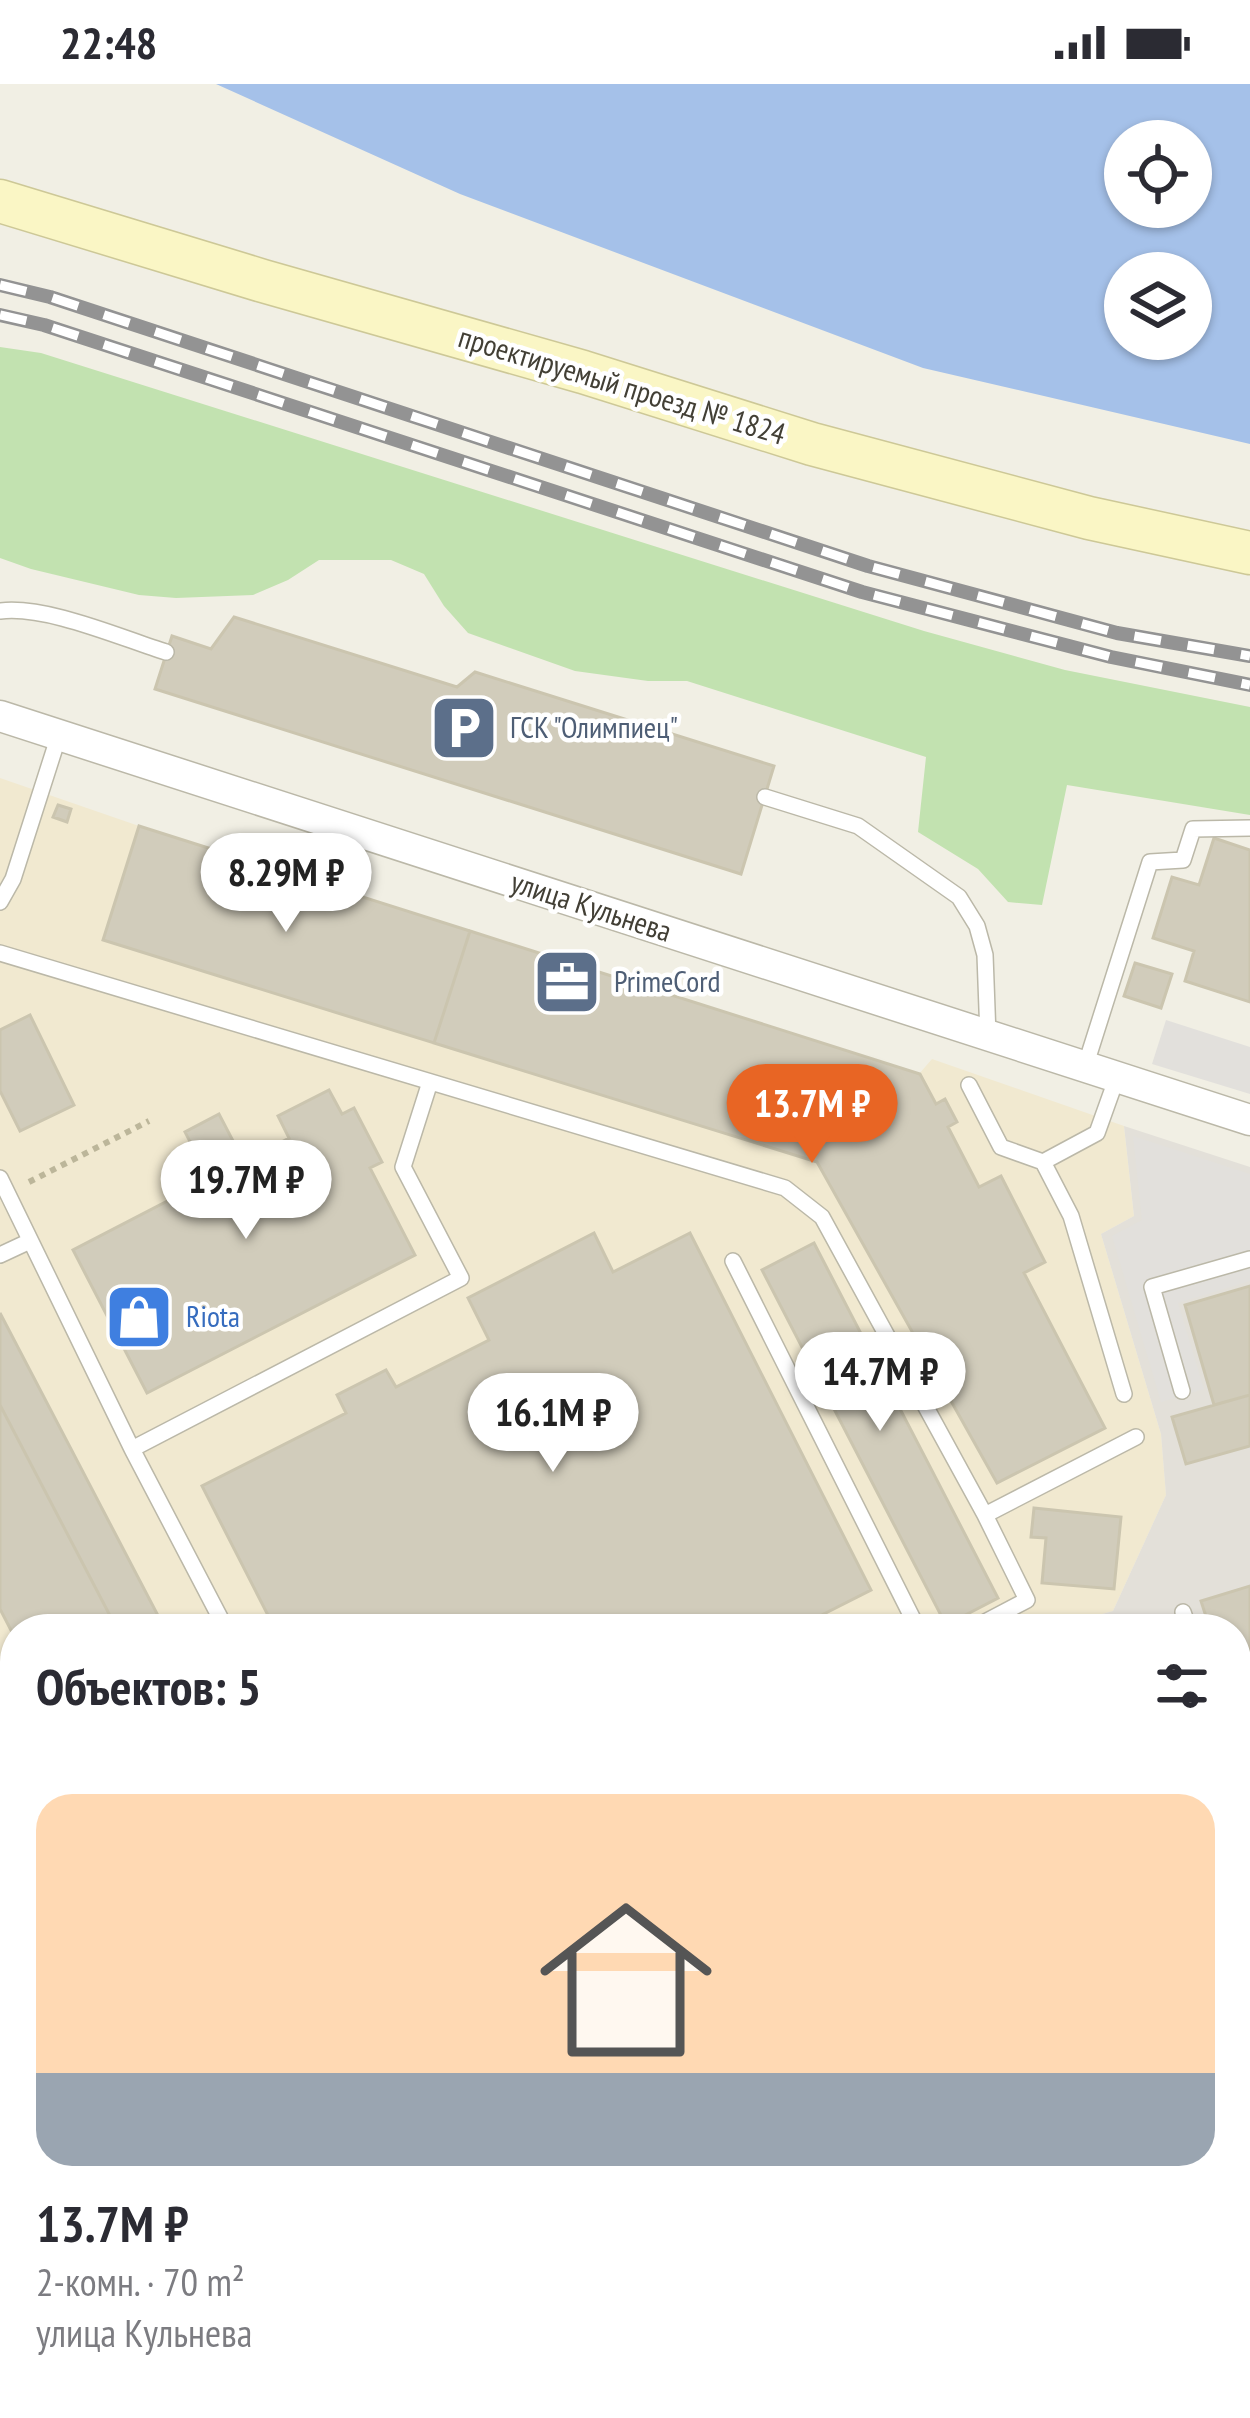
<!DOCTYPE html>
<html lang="ru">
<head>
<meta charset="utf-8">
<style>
	:root { --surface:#fff; --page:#f7f7f7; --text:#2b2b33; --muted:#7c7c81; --line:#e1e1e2; --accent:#e86524 }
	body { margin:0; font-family:"PT Sans Narrow",sans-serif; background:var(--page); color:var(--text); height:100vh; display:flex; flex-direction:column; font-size:45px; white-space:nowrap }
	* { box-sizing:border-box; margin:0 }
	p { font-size:39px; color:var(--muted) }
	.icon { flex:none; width:66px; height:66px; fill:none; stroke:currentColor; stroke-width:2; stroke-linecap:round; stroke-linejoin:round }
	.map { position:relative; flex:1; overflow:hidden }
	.panel { position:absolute; left:0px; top:1530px; width:1251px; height:804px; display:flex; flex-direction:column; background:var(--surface); border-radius:48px 48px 0 0; box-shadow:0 3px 9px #0004 }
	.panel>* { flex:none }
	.tools { position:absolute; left:1104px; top:36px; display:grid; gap:24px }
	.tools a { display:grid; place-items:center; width:108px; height:108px; border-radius:50%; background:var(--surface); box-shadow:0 3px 9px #0004; font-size:60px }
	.price { position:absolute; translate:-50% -102px; padding:0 27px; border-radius:42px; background:#fff; color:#222; font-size:39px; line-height:78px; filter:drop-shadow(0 3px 6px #0008) }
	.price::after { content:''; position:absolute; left:50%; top:72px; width:36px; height:27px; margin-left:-18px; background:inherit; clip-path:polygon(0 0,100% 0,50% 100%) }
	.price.active { background:var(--accent); color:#fff }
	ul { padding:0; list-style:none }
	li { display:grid; align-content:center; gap:24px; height:636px; padding:0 36px }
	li+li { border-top:3px solid var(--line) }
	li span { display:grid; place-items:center; height:372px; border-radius:36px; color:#555 }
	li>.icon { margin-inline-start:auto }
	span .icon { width:216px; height:216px; fill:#fffc; stroke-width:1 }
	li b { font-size:51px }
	h2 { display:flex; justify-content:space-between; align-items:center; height:144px; padding:0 36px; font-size:51px }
	.status { display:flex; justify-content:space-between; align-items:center; height:84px; padding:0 60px; background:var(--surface); direction:ltr }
	.status svg { height:33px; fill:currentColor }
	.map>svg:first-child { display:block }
	.commercial { fill:#f1e9d0 }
	.industrial { fill:#e3e0d9 }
	.green { fill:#c2e2b0 }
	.parking { fill:#e2e0dc }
	.water { fill:#a5c1e9; fill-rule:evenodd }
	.building { fill:#d1ccbb; stroke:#cbc5af; stroke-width:3 }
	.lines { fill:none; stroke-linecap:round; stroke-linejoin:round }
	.lane-casing { stroke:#bbb8a8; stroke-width:18 }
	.street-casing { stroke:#bbb8a8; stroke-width:33 }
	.secondary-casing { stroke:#cdc897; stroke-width:45 }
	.path { stroke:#bcb69a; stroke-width:6; stroke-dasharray:6 6; stroke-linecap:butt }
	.lane { stroke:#fff; stroke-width:15 }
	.street { stroke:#fff; stroke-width:30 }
	.secondary { stroke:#faf6c5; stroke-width:42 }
	.rail-casing { stroke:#939393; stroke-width:14 }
	.rail { stroke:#fff; stroke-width:9; stroke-dasharray:27; stroke-linecap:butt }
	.labels { text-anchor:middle; stroke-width:9; stroke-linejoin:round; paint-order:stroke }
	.street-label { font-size:30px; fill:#423f35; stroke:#fff }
	.service-label { font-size:30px; fill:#4e5e75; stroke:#fff; text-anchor:start }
	.shop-label { font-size:30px; fill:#366cbe; stroke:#fff; text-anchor:start }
</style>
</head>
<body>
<div class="status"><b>22:48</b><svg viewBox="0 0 49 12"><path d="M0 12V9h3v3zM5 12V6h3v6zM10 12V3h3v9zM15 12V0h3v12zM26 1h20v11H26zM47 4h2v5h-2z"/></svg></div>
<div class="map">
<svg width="1250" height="2334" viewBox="0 0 1250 2334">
	<rect width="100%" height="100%" fill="#f1efe4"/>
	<path class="commercial" d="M0,694L139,742L919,990L932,975L1124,1042L1134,1132L1101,1150L1161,1350L1166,1411L1113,1527L1049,1545H15V2319H1114L1122,2334H0Z"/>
	<path class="industrial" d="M1124,1042L1250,1083V2334H1122L1114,2319H1236V1545H1049L1113,1527L1166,1411L1161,1350L1101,1150L1134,1132Z"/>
	<path class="green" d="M0,263L41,269L924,547L1065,586L1250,623V731L1067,701L1042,821L1008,818L978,785L918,748L926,673L687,597H648L575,587L468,549L444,522L424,490L391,476H319L288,496L253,511L176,514L139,511L31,485L0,474Z"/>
	<path class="parking" d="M1166,936L1250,963V1010L1152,980Z
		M1133,1052L1250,1090V1197L1178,1219L1204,1305L1161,1318L1112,1152L1142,1136Z"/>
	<path class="water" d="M216,0H1250V360L923,284L460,110ZM1125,57H1191V123H1125ZM1125,189H1191V255H1125Z"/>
	<path class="building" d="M234,533L457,603L475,588L774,682L741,790L155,605L172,552L211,565Z
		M58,721L71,725L67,738L53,733Z
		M139,742L470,847L434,959L103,856Z
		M1214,754L1250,766V918L1185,897L1194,867L1153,854L1172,793L1199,801Z
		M470,847L920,990L936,1020L945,1015L957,1038L948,1043L979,1103L1001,1092L1045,1178L1024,1189L1105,1344L997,1399L817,1078L434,959Z
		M1135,879L1172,890L1161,924L1124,912Z
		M30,931L74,1021L20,1047L0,1007V946Z
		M329,1006L342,1030L354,1024L382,1078L370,1084L415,1171L147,1309L73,1166L175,1113L167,1097L201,1079L185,1048L219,1030L244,1078L289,1054L278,1032Z
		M594,1149L613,1188L690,1149L871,1506L794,1545H275L202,1402L346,1329L337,1311L386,1286L396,1303L489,1256L468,1214Z
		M814,1159L998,1514L946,1541L762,1186Z
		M1250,1202V1311L1214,1321L1185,1221Z
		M0,1229L165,1545H117L0,1321Z
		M1250,1311V1362L1186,1380L1172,1333Z
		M0,1321L117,1545H15V1554L0,1525Z
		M1034,1424L1121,1433L1114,1505L1042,1499L1046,1454L1031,1453Z
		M1250,1502V1624L1236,1628V1545H1210L1201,1517Z
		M15,1782V1905L0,1912V1790Z
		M1236,2011L1250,2039V2334H1201L1193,2319H1236Z
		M189,2319H296L304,2334H197Z
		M668,2319H782L789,2334H676Z
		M979,2319H1005L1006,2327L981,2332Z"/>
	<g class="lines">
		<g class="lane-casing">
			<path id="lane" d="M0,527C46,521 121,554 166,568
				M765,713L858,742L959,813L977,842L985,871L988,952
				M0,818L13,795L59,651
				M0,869L785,1104L822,1133L985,1431L1027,1516L972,1545
				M1085,983L1150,778L1183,776L1193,745L1250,744
				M1117,993L1097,1049L1043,1078L1071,1132L1124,1310
				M969,1001L1001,1063L1043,1078
				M0,1094L132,1365L226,1545
				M0,1171L30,1157
				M733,1177L916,1541L908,1545
				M1182,1307L1152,1203L1250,1175
				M132,1365L461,1194L403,1083L430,998
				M985,1431L1136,1353
				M1183,1528L1189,1545
				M0,1617L15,1646
				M1236,1654L1250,1649
				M0,1730L15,1723
				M1236,1933L1250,1962
				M0,1979L15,1972
				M0,2169L15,2161
				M152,2319L159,2334
				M365,2319L373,2334
				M623,2319L631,2334
				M866,2319L874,2334
				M1135,2319L1142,2334"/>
		</g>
		<g class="street-casing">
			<path id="street" d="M0,632L1250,1036"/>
		</g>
		<g class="secondary-casing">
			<path id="secondary" d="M0,117L263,197L583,288L812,360L1089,434L1250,469"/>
		</g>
		<path class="path" d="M29,1098L149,1037
			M0,2024L15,2053
			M931,2319L938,2334
			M1088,2334L1091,2319"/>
		<use href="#lane" class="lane"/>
		<use href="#street" class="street"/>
		<use href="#secondary" class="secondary"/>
		<g class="rail-casing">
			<path id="rail" d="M0,201L50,213L868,482L1117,549L1250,572
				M0,231L44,241L862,508L1111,573L1250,601"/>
		</g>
		<use href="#rail" class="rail"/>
	</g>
	<defs>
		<g id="parking-square" transform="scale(3.45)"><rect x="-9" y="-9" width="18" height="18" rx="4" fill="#5c6f8a" stroke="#fff"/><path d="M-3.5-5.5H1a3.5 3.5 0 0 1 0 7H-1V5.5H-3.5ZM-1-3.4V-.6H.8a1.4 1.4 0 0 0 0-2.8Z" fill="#fff"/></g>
		<g id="office-square" transform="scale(3.45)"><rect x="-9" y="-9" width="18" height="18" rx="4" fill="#5c6f8a" stroke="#fff"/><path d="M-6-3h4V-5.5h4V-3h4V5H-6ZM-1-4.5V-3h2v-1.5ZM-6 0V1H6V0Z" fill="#fff"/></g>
		<g id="shop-square" transform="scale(3.45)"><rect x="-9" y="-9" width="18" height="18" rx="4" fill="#3f7fe0" stroke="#fff"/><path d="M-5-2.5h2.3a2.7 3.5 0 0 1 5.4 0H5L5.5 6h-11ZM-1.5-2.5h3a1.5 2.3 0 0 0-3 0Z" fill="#fff"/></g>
	</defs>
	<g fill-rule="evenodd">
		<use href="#parking-square" x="464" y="644"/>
		<use href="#office-square" x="567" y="898"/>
		<use href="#shop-square" x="139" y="1233"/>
	</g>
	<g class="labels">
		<g class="street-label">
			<text transform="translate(622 302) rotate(17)" y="10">проектируемый проезд № 1824</text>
			<text transform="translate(591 823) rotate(18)" y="10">улица Кульнева</text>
		</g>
		<g class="service-label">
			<text x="510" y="654">ГСК "Олимпиец"</text>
			<text x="614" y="908">PrimeCord</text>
		</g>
		<g class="shop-label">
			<text x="186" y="1243">Riota</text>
		</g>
	</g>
</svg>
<div class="tools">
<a><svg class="icon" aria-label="locate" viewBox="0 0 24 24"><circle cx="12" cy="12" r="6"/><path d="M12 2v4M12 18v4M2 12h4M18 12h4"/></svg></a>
<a><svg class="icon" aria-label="layers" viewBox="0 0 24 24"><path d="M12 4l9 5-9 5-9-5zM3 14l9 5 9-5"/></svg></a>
</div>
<b class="price" style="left:286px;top:851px">8.29M ₽</b>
<b class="price active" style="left:812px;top:1082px">13.7M ₽</b>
<b class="price" style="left:246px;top:1158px">19.7M ₽</b>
<b class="price" style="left:880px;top:1350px">14.7M ₽</b>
<b class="price" style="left:553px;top:1391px">16.1M ₽</b>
<section class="panel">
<h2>Объектов: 5<svg class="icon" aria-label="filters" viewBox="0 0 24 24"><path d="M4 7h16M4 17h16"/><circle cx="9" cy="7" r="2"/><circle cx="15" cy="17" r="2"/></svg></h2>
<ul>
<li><span style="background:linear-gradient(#ffd9b3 75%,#9aa5b1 0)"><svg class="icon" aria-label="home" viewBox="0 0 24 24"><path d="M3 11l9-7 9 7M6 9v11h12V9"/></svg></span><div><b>13.7M ₽</b><p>2-комн. · 70 m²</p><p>улица Кульнева</p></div></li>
</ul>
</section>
</div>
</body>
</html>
